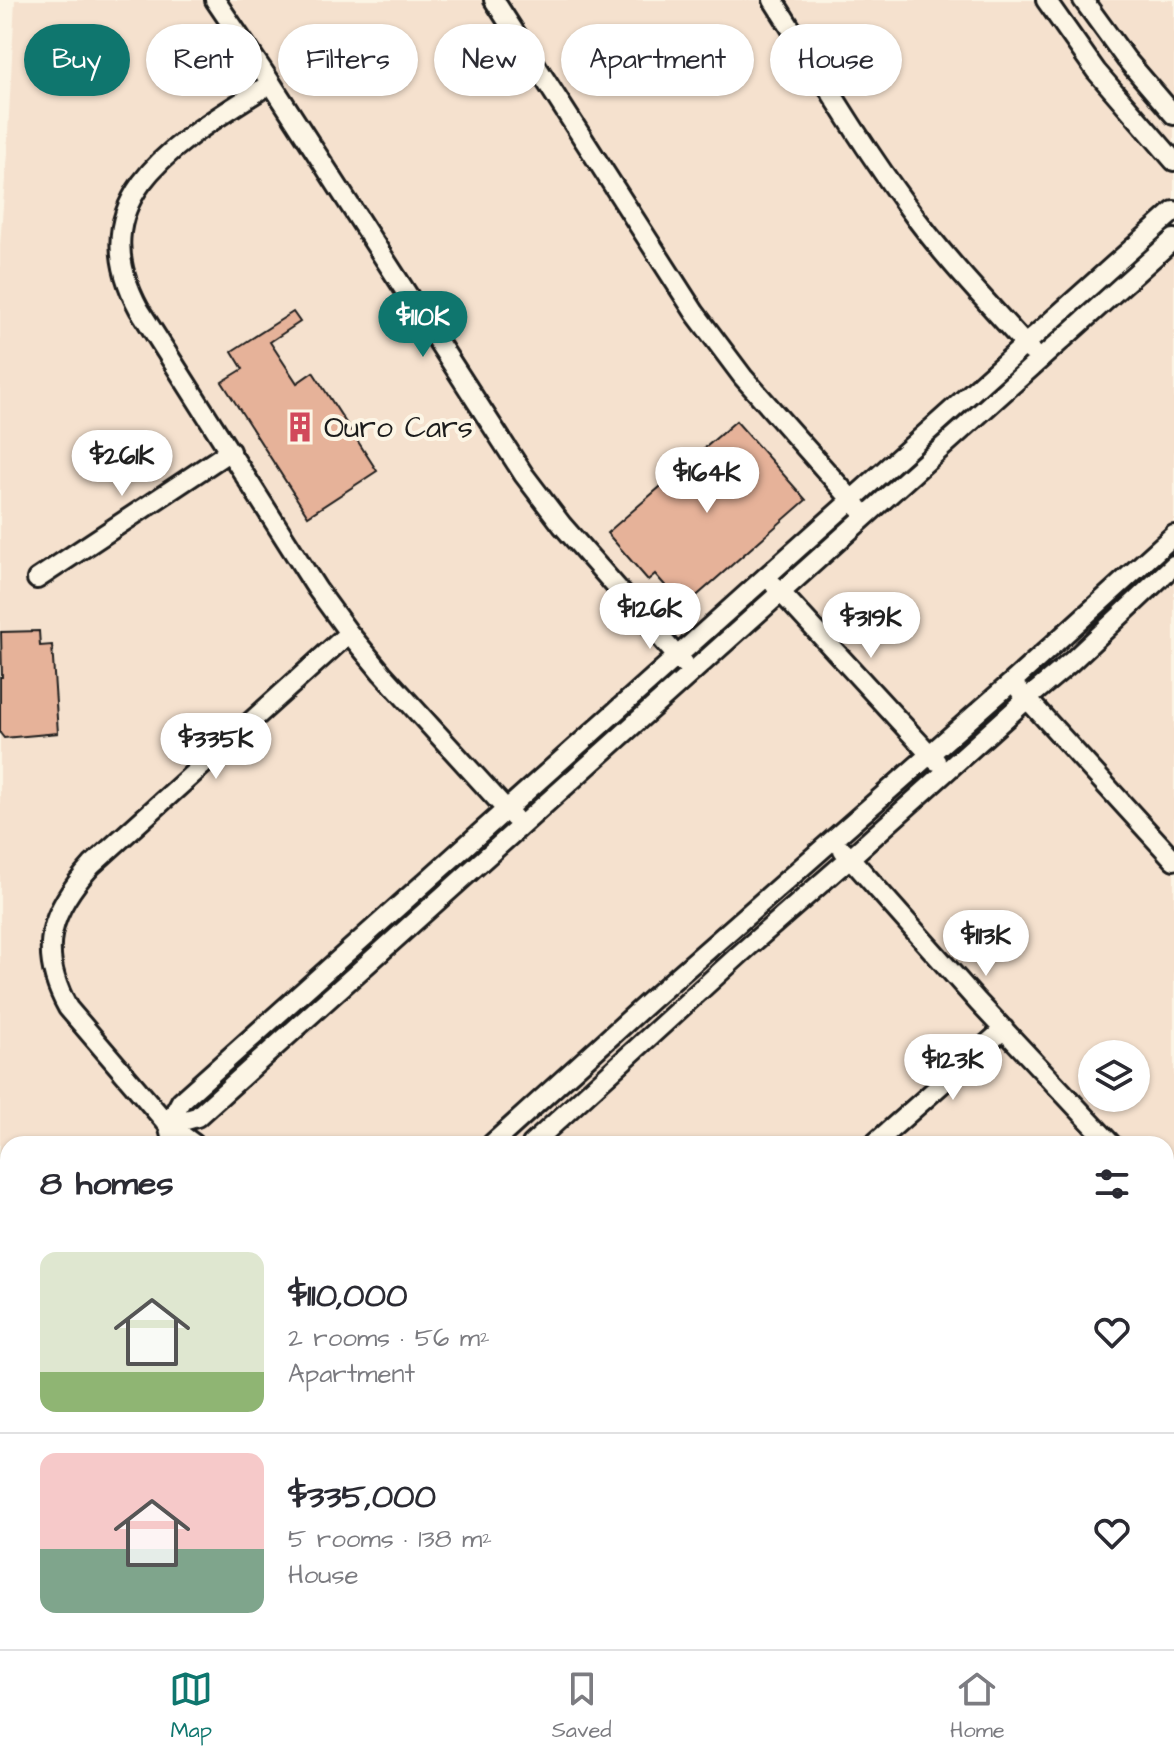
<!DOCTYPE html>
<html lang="en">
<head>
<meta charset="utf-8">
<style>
	:root { --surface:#fff; --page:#f7f7f7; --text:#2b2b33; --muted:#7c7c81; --line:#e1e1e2; --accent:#0f766e }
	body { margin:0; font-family:"Architects Daughter",sans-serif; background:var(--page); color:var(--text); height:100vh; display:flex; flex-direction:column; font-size:30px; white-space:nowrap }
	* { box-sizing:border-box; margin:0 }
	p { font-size:26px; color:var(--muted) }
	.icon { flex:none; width:44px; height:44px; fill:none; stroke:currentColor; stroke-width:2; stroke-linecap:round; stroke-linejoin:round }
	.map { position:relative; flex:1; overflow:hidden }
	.panel { position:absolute; left:0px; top:1136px; width:1174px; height:514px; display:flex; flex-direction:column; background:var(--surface); border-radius:24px 24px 0 0; box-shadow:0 2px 6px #0004 }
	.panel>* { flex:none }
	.hud { position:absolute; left:24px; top:24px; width:1126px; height:72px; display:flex; gap:16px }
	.fabs { position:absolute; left:1078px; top:1040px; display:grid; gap:16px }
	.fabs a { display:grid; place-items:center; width:72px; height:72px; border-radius:50%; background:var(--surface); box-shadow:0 2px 6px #0004; font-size:40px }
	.price { position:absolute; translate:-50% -68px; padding:0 18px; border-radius:28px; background:#fff; color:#222; font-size:26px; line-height:52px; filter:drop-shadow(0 2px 4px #0008) }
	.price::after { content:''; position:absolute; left:50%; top:48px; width:24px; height:18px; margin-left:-12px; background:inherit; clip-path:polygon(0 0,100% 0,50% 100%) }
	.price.selected { background:var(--accent); color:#fff }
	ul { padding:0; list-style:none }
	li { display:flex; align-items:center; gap:24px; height:200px; padding:0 40px }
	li+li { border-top:2px solid var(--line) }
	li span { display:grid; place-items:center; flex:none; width:224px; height:160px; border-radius:16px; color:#555 }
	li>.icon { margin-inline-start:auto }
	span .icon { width:96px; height:96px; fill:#fffc; stroke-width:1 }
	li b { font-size:34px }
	h2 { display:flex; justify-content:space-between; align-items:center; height:96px; padding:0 40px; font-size:34px }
	.tag { padding:0 28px; border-radius:36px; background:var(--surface); box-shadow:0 2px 6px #0004; font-size:28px; line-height:72px }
	.tag.selected { background:var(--accent); color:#fff }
	.menu { display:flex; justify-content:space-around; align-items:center; height:112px; border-top:2px solid var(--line); background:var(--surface); font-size:22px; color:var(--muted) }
	.menu a { display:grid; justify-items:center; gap:4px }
	.menu .selected { color:var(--accent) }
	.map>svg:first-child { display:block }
	.built { fill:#f5e1ce; fill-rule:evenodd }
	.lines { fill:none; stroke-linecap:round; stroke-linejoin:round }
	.stream { stroke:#698ca3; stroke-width:5 }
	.building { fill:#e6b299; stroke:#1c1c1c; stroke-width:2 }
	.minor-casing { stroke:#1c1c1c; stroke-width:24 }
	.tertiary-casing { stroke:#1c1c1c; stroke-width:28 }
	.minor { stroke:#fcf5e5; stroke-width:18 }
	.tertiary { stroke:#fcf5e5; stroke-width:22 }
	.labels { text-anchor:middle; stroke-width:8; stroke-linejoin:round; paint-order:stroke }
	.poi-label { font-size:30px; fill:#1c1c1c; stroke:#fcf5e5; text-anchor:start }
</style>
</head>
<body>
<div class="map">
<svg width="1174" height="1649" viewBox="0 0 1174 1649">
	<rect width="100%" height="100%" fill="#fcf5e5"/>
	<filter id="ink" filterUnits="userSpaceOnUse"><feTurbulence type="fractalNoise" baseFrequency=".0125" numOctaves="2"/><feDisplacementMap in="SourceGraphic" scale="16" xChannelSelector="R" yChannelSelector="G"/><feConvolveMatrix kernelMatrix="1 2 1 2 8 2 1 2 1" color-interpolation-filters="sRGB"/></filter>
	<g filter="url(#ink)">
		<path class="built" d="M15,0H1174V1579H1166V1144H8V1370L0,1369V245L7,153ZM1092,1054H1136V1098H1092Z
			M0,1633H8V1642H165L288,1649H0Z"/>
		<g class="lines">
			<path class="stream" d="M0,1389L8,1390"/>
		</g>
		<path class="building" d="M293,312L300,322L270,342L297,383L313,372L377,471L308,516L222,382L243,369L232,351Z
			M736,421L806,500L684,607L655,574L648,580L607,533Z
			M39,631L40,646L52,645L58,733L4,738L0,733V677H2L1,632Z"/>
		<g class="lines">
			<g class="minor-casing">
				<path id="minor" d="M215,0L271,83L524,475L562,525L683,663
					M494,0L695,313L743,377L858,507
					M773,0C817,69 858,140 907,206C944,258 989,304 1031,351
					M1046,0L1096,71L1174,161
					M1083,0L1126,59L1174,115
					M271,83C189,137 75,191 139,309L317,589L349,633L382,673L514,818
					M37,579L230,451
					M775,586L936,761
					M1020,691L1174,860
					M843,850L978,1002L1111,1144
					M168,1125L197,1117L1174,239
					M173,1144L168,1125L181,1101L1174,211
					M194,1144L168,1125L68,1008C36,950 51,910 92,865L349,633
					M492,1144L652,999L1012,682L1174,535
					M532,1144L740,954L851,857L1027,699L1071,662L1174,565
					M874,1144L1004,1029
					M1166,1203L1174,1212
					M759,1649V1642"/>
			</g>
			<g class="tertiary-casing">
				<path id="tertiary" d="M0,1504L8,1505
					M0,1546H8
					M1166,1579H1174
					M1166,1620H1174"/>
			</g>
			<use href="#minor" class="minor"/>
			<use href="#tertiary" class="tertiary"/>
		</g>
	</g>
	<defs>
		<g id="building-bare" transform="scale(2.4)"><path d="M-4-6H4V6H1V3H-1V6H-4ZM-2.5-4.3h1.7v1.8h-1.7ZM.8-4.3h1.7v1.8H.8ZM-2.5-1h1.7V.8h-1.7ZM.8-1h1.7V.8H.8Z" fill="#d1495b" stroke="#fcf5e5" stroke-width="2.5" paint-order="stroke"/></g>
	</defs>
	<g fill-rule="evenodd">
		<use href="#building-bare" x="300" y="427"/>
	</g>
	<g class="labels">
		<g class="poi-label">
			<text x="324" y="437">Ouro Cars</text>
		</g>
	</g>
</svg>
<div class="fabs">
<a><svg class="icon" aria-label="layers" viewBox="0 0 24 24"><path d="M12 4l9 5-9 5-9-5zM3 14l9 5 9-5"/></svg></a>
</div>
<b class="price selected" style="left:423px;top:359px">$110K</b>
<b class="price" style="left:122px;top:498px">$261K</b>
<b class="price" style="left:707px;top:515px">$164K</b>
<b class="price" style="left:650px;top:651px">$126K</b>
<b class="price" style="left:871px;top:660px">$319K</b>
<b class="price" style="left:216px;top:781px">$335K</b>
<b class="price" style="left:986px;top:978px">$113K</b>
<b class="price" style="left:953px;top:1102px">$123K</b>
<div class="hud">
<a class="tag selected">Buy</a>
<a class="tag">Rent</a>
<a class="tag">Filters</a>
<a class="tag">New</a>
<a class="tag">Apartment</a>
<a class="tag">House</a>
</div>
<section class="panel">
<h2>8 homes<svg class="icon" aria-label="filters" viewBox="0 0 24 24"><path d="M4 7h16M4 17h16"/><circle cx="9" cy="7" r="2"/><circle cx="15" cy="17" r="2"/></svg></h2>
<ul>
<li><span style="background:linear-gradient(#dfe7d0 75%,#8fb573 0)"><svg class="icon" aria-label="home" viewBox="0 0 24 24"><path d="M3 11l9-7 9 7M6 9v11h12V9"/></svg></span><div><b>$110,000</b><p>2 rooms · 56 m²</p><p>Apartment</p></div><svg class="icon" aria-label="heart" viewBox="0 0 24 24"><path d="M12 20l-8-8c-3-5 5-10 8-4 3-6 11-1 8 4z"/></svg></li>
<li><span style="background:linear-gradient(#f6c9c9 60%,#7fa58c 0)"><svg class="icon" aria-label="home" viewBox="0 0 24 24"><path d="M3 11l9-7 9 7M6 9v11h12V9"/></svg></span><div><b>$335,000</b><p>5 rooms · 138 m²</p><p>House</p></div><svg class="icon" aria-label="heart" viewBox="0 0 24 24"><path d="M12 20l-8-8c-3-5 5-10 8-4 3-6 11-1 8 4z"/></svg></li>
</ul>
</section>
</div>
<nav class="menu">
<a class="selected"><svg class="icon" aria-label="map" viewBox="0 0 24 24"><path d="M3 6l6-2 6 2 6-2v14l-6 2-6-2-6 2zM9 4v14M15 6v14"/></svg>Map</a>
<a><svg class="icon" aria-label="saved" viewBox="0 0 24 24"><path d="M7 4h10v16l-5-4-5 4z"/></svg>Saved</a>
<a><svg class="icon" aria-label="home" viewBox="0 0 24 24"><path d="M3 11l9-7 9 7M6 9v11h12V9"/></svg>Home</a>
</nav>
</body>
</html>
